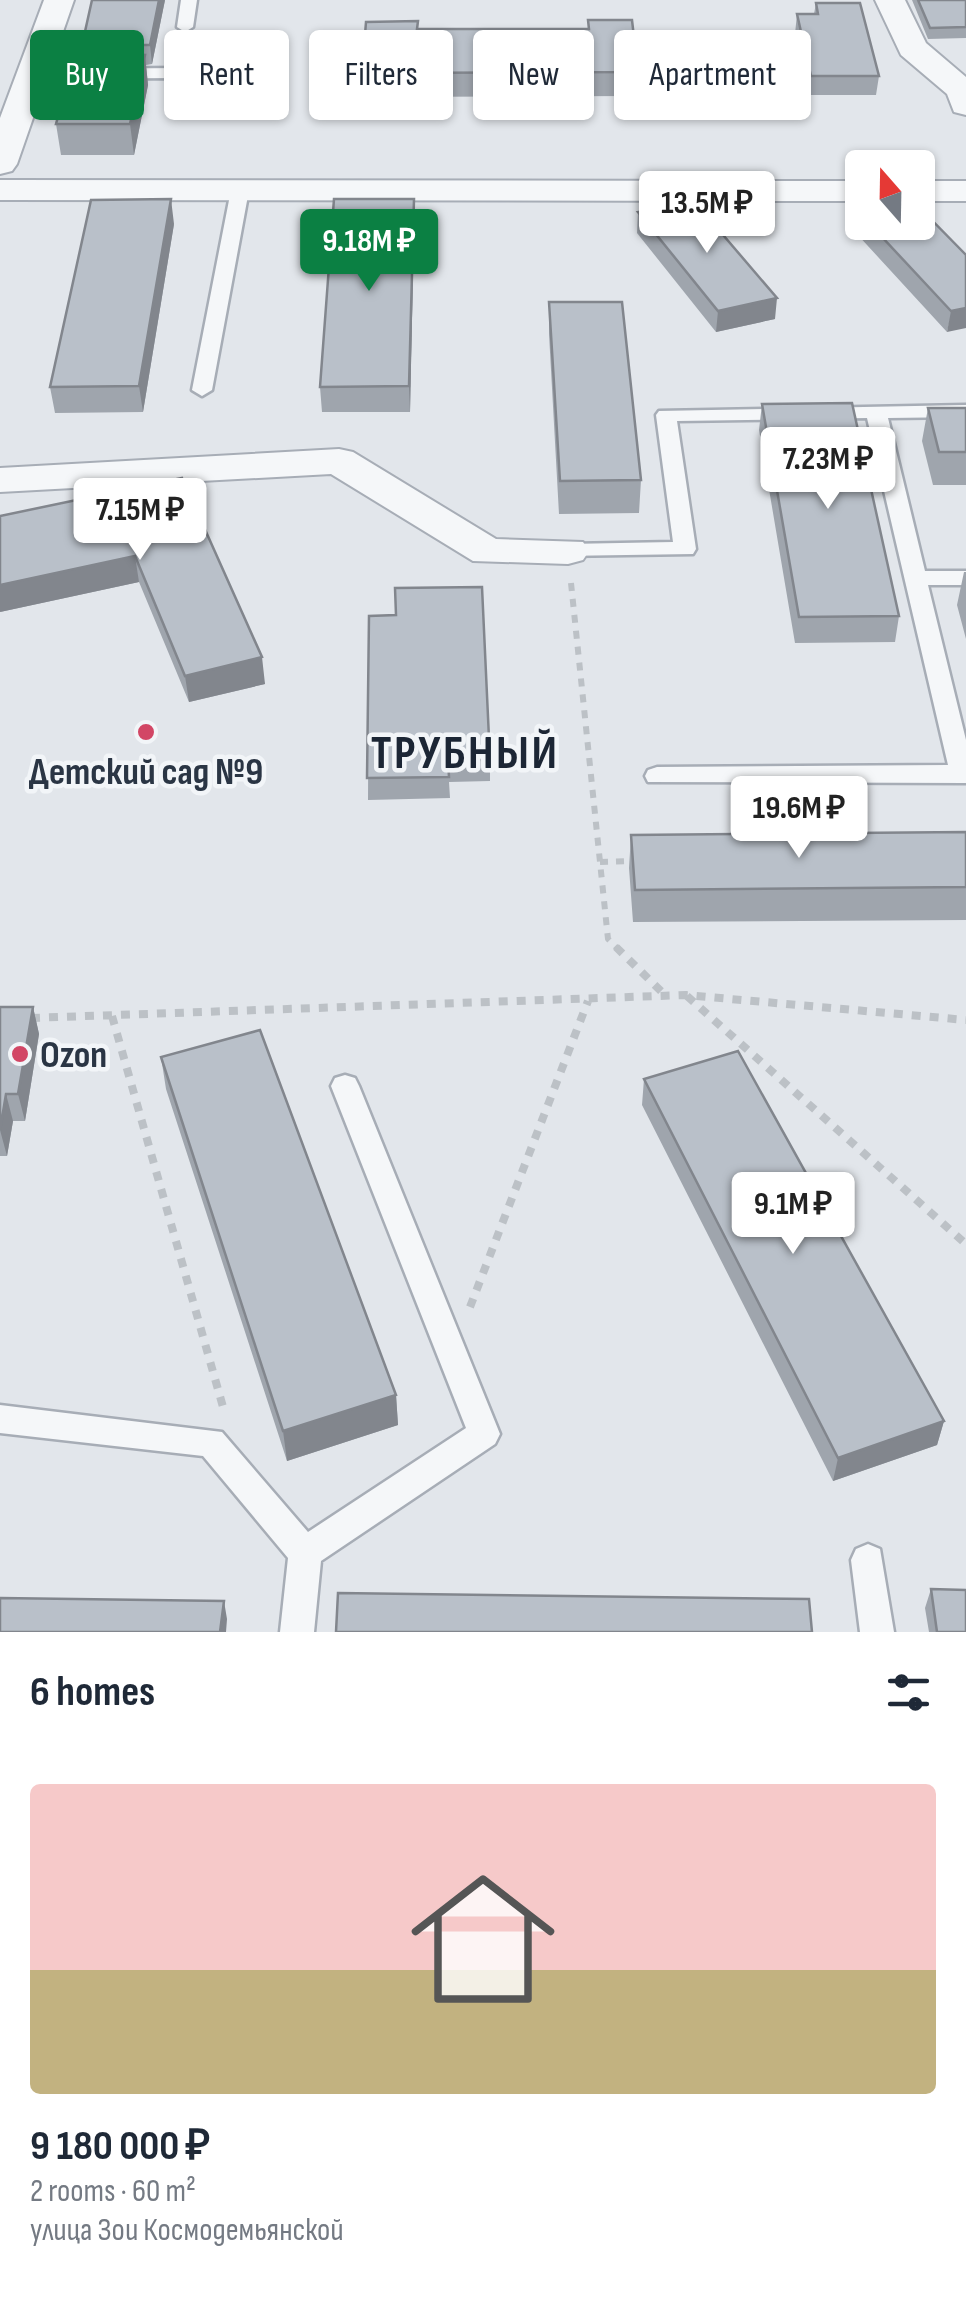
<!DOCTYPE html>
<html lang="en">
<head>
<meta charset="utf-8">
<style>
	:root { --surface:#fff; --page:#f2f2f3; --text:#1f2937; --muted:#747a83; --line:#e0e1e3; --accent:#0b8043 }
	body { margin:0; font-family:"Sofia Sans Condensed",sans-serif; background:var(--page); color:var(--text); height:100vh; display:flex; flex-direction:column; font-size:38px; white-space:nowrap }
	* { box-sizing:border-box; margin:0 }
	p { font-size:32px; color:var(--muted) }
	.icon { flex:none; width:55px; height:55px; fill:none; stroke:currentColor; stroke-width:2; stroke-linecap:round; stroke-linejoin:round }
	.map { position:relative; height:1632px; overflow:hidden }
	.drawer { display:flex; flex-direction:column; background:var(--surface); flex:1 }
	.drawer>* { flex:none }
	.hud { position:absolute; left:30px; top:30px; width:908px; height:90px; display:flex; gap:20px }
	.needle { width:65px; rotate:340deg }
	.buttons { position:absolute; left:845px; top:150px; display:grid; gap:20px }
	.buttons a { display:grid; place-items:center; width:90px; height:90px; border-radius:10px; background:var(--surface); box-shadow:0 2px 8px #0004; font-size:50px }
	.price { position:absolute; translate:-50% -85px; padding:0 22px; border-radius:10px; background:#fff; color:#222; font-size:32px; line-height:65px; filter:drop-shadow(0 2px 5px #0008) }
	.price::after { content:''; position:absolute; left:50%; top:60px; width:30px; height:22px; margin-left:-15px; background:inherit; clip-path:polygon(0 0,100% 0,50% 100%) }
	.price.active { background:var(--accent); color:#fff }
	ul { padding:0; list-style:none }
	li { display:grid; align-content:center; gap:20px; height:530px; padding:0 30px }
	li+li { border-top:2px solid var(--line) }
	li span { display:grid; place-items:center; height:310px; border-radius:10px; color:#555 }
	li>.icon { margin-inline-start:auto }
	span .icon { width:180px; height:180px; fill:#fffc; stroke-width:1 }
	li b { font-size:42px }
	h2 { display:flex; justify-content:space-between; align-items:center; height:120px; padding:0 30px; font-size:42px }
	.tag { padding:0 35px; border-radius:10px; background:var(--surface); box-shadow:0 2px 8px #0004; font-size:35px; line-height:90px }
	.tag.active { background:var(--accent); color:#fff }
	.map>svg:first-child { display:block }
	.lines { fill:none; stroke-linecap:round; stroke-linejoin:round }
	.lane-casing { stroke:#a7adb6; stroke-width:5 }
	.street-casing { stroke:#a7adb6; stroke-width:4 }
	.path-far1 { stroke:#bcc1c6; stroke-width:6; stroke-dasharray:8 8; stroke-linecap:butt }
	.path { stroke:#bcc1c6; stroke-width:8; stroke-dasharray:9 9; stroke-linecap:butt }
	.lane { fill:#f5f7f9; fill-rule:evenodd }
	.street { fill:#f5f7f9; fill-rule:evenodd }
	.wall { fill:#9fa5ad }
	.shaded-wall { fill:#82868d }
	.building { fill:#b9c0c9; stroke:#82868d; stroke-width:2.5 }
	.poi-dot { fill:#d24665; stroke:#f2f5f8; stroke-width:4 }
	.labels { text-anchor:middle; stroke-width:9; stroke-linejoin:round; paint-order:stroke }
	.poi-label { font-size:38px; font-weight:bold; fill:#2a3544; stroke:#f2f5f8 }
	.district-label { font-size:48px; font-weight:bold; letter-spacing:2.5px; fill:#1c2635; stroke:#f2f5f8 }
</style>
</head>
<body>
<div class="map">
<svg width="966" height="1632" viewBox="0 0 966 1632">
	<rect width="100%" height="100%" fill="#e2e6eb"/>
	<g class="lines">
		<g class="lane-casing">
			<path id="lane" d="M181,0H197L193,27L185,32L177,27Z
				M187,68L195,73L188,103L273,105L282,110L273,115L178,113L169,108L177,78L32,79L24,74L32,69Z
				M240,185L249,190L212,390L202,396L192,390L231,190Z
				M966,405V417L888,418L925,571H966V585H928L966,740V783L648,782L645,776L648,770L657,767L948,765L867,418L677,421L696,549L693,554L560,556L557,551L568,544L673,542L656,415L659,411Z
				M345,1075L355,1078L359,1086L500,1434L495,1444L321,1561L314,1632H280L288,1558L203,1456L0,1433V1405L222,1432L308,1532L466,1428L331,1086L335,1078Z
				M868,1544L880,1549L894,1632H860L851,1560L856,1549Z"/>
		</g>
		<g class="street-casing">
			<path id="street" d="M44,0H74L17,164L12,171L0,174V118Z
				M875,0H905L926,43L966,77V115L954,112L947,94L901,55Z
				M0,180L862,181V201L0,200Z
				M918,181H966V201H918Z
				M339,449L353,452L496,539L583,542L589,551L583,560L568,564L473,561L331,474L0,492V468Z"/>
		</g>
		<path class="path-far1" d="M571,583L608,939L618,949
			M769,839L790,804
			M600,862L635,861"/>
		<path class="path" d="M616,947L665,995
			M687,996L966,1244
			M112,1016L225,1414
			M31,1018L686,995L966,1020
			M470,1307L588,1001"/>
		<use href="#lane" class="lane"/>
		<use href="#street" class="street"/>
	</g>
	<path class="wall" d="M165,0L152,64L146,65L148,85L134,155H61L56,124L83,53L82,45Z
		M912,0H966V38L928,39Z
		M816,3L879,76L876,95H808L795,34L797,14H814Z
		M588,20L638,72L636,96L363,97L362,73L418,29H588Z
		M638,212L775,319L716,332L637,233Z
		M862,212V222H918L966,255L947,332L856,233L858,213Z
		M174,224L143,412L55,413L50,387Z
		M414,224L410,412H322L320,387Z
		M549,302L641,480L639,513L559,514L549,334Z
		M762,404L899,616L895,642L795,643L759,430Z
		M928,408H966V485H933L922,441Z
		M182,478L265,684L189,702L139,582L0,612Z
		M964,572H966V639L957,605Z
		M369,616L490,760V781L449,782L450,798L368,800Z
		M966,832V920L633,922L629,868L631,835Z
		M0,1007H33L39,1034L25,1121H13L7,1156H0Z
		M161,1057L396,1395L398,1425L287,1461L166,1089Z
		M644,1079L944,1421L937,1445L833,1481L642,1105Z
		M931,1589L966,1632H929L925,1608Z"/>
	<path class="shaded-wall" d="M159,0H165L152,64L150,45Z
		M145,55L148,85L134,155L130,124Z
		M171,199L174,224L143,412L139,386Z
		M414,199V224L410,412L409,386Z
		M777,298L775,319L716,332L718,311Z
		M966,308V328L947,332L951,311Z
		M135,556L139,582L0,612V585Z
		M262,657L265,684L189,702L185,676Z
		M33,1007L39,1034L25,1121L18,1094Z
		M6,1094L13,1121L7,1156L0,1130Z
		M396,1395L398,1425L287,1461L283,1431Z
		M944,1421L937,1445L833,1481L838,1458Z
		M224,1601L227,1619L226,1632H220Z"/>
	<path class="building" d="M92,0H159L150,45H82Z
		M918,0H966V27L930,28Z
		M816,3H860L879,76H811L797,14H818Z
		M588,20H632L638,72L362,73L366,22L418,21L417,29H589Z
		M76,52L145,55L130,124H56Z
		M171,199L139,386L50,387L91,200Z
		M334,199H414L409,386L320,387Z
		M694,201L777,298L718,311L638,212Z
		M918,206L966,255V308L951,311L868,222H918Z
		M549,302H622L641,480L560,481Z
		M852,403L899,616L799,617L762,404Z
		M928,408H966V452H939Z
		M182,478L262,657L185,676L135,556L0,585V516Z
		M482,587L490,760H448L449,777L367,778L369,616L396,615L395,588Z
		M966,832V887L635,890L631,835Z
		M0,1007H33L18,1094H6L0,1130Z
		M260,1030L396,1395L283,1431L161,1057Z
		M738,1051L944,1421L838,1458L644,1079Z
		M931,1589L966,1590V1632H937Z
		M338,1593L809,1599L812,1632H336Z
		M0,1598L224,1601L220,1632H0Z"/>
	<g class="poi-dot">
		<circle cx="146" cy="732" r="10"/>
		<circle cx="20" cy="1054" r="10"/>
	</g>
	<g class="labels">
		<g class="poi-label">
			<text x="146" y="784">Детский сад №9</text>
			<text x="40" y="1067" text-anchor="start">Ozon</text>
		</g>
		<g class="district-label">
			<text x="465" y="768">ТРУБНЫЙ</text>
		</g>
	</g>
</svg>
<div class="buttons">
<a><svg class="needle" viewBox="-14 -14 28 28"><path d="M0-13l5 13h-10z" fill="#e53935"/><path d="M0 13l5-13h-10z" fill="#747a83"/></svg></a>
</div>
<b class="price" style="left:707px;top:256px">13.5M ₽</b>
<b class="price active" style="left:369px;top:294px">9.18M ₽</b>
<b class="price" style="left:828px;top:512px">7.23M ₽</b>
<b class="price" style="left:140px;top:563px">7.15M ₽</b>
<b class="price" style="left:799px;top:861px">19.6M ₽</b>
<b class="price" style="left:793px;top:1257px">9.1M ₽</b>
<div class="hud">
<a class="tag active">Buy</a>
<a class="tag">Rent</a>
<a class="tag">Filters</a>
<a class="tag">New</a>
<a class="tag">Apartment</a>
</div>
</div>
<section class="drawer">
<h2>6 homes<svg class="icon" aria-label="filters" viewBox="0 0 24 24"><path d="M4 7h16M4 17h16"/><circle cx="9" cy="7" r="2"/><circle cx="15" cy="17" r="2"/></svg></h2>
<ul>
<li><span style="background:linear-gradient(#f6c9c9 60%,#c2b280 0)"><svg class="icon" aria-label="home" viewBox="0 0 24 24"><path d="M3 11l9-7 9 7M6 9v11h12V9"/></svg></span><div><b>9 180 000 ₽</b><p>2 rooms · 60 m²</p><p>улица Зои Космодемьянской</p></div></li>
</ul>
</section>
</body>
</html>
